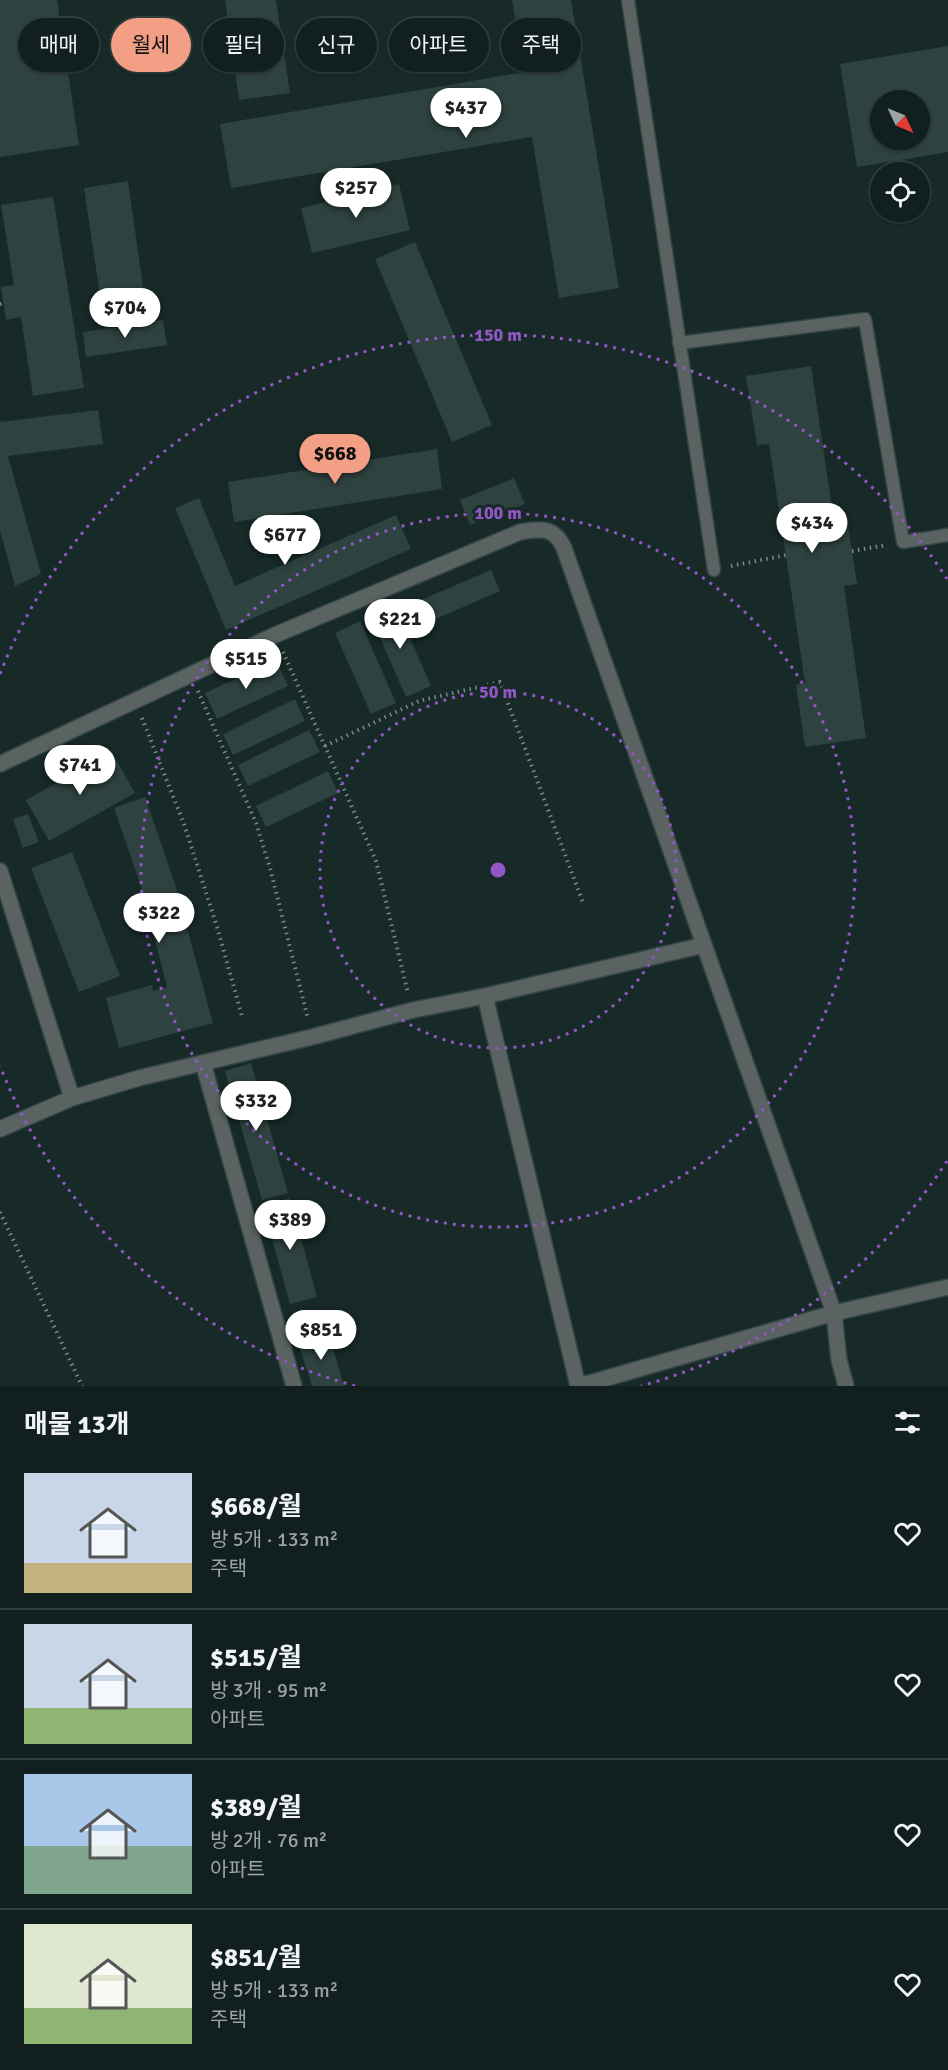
<!DOCTYPE html>
<html lang="ko">
<head>
<meta charset="utf-8">
<style>
	:root { --surface:#11201e; --page:#1a2827; --text:#f1f3f6; --muted:#9ca3a4; --line:#303e3c; --accent:#f39f85 }
	body { margin:0; font-family:Signika,"Noto Sans KR",sans-serif; background:var(--page); color:var(--text); height:100vh; display:flex; flex-direction:column; font-size:22px; white-space:nowrap }
	* { box-sizing:border-box; margin:0 }
	p { font-size:20px; color:var(--muted) }
	.icon { flex:none; width:33px; height:33px; fill:none; stroke:currentColor; stroke-width:2; stroke-linecap:round; stroke-linejoin:round }
	.map { position:relative; height:1386px; overflow:hidden }
	.drawer { display:flex; flex-direction:column; background:var(--surface); flex:1 }
	.drawer>* { flex:none }
	.banner { position:absolute; left:18px; top:18px; width:600px; height:54px; display:flex; gap:12px }
	.needle { width:39px; rotate:134deg }
	.buttons { position:absolute; left:870px; top:90px; display:grid; gap:12px }
	.buttons a { display:grid; place-items:center; width:60px; height:60px; border-radius:50%; background:var(--surface); box-shadow:0 2px 4px #0004,0 0 0 2px var(--line); font-size:30px }
	.price { position:absolute; translate:-50% -51px; padding:0 14px; border-radius:21px; background:#fff; color:#222; font-size:20px; line-height:39px; filter:drop-shadow(0 2px 3px #0008) }
	.price::after { content:''; position:absolute; left:50%; top:36px; width:18px; height:14px; margin-left:-9px; background:inherit; clip-path:polygon(0 0,100% 0,50% 100%) }
	.price.selected { background:var(--accent); color:#111 }
	ul { padding:0; list-style:none }
	li { display:flex; align-items:center; gap:18px; height:150px; padding:0 24px }
	li+li { border-top:2px solid var(--line) }
	li span { display:grid; place-items:center; flex:none; width:168px; height:120px; border-radius:0px; color:#555 }
	li>.icon { margin-inline-start:auto }
	span .icon { width:72px; height:72px; fill:#fffc; stroke-width:1 }
	li b { font-size:26px }
	h2 { display:flex; justify-content:space-between; align-items:center; height:72px; padding:0 24px; font-size:26px }
	.pill { padding:0 21px; border-radius:27px; background:var(--surface); box-shadow:0 2px 4px #0004,0 0 0 2px var(--line); font-size:21px; line-height:54px }
	.pill.selected { background:var(--accent); color:#111 }
	.map>svg:first-child { display:block }
	.building { fill:#2e423f; fill-rule:evenodd }
	.lines { fill:none; stroke-linecap:round; stroke-linejoin:round }
	.service-casing { stroke:#344644; stroke-width:15 }
	.minor-casing { stroke:#344644; stroke-width:18 }
	.path { stroke:#798987; stroke-width:4; stroke-dasharray:1.5 4.5; stroke-linecap:butt }
	.service { stroke:#5a6362; stroke-width:12 }
	.minor { stroke:#5a6362; stroke-width:15 }
	.ring { fill:none; stroke:#9057c5; stroke-width:3; stroke-dasharray:3 6 }
	.centre { fill:#9057c5; stroke:#172a28; stroke-width:3 }
	.ring-label { font-size:18px; text-anchor:middle; font-weight:bold; fill:#9057c5; stroke:#172a28; stroke-width:6; stroke-linejoin:round; paint-order:stroke }
</style>
</head>
<body>
<div class="map">
<svg width="948" height="1386" viewBox="0 0 948 1386">
	<rect width="100%" height="100%" fill="#172a28"/>
	<path class="building" d="M0,0H57L79,145L0,157Z
		M225,0H276L290,93L239,100Z
		M512,0H571L619,288L559,298L532,137L231,188L220,124L524,72Z
		M948,46V152L857,167L840,64ZM880,100H920V140H880Z
		M128,181L147,315L104,322L84,188Z
		M399,184L410,230L312,253L301,208Z
		M53,197L84,388L33,396L21,317L6,320L1,287L14,285L1,205Z
		M415,242L492,425L452,442L375,259Z
		M163,320L167,345L86,357L83,332Z
		M811,366L833,514L846,512L857,584L844,586L866,738L805,747L796,685L805,683L769,444L757,445L746,376Z
		M98,410L103,444L8,456L41,574L15,586L0,530V422Z
		M437,449L442,489L234,522L228,482Z
		M514,478L525,504L470,525L460,500Z
		M199,498L235,586L396,515L411,549L226,630L175,508Z
		M491,570L500,591L431,621L421,600Z
		M395,604L431,686L406,697L370,615Z
		M360,621L396,703L371,714L335,633Z
		M276,660L288,686L217,719L205,693Z
		M295,699L305,721L233,755L223,734Z
		M309,730L320,752L248,786L238,765Z
		M112,752L135,793L49,841L26,800Z
		M328,771L338,793L266,827L256,806Z
		M145,797L175,884L213,1023L119,1048L106,998L152,985L153,991L167,987L143,892L114,808Z
		M28,814L39,842L23,848L13,819Z
		M72,852L120,976L79,992L31,868Z
		M251,1063L288,1193L262,1200L225,1071Z
		M290,1198L317,1297L290,1304L263,1206Z
		M328,1332L344,1386H312L298,1342Z"/>
	<g class="lines">
		<g class="service-casing">
			<path id="service" d="M628,0L714,570
				M679,343L865,319L903,542L948,535"/>
		</g>
		<g class="minor-casing">
			<path id="minor" d="M0,764L275,635L520,532C542,528 554,527 564,548L834,1313L839,1360L846,1386
				M0,871L72,1098
				M485,996L578,1386
				M203,1063L294,1386
				M0,1129L72,1098L139,1078L312,1037L413,1010L485,996L704,945
				M579,1386L834,1313L948,1287"/>
		</g>
		<path class="path" d="M0,304L3,303
			M852,551L887,545
			M731,566L786,555
			M283,652L376,861L408,993
			M198,691L256,823L270,868L308,1019
			M142,718L184,824L217,927L242,1016
			M325,746L419,701L500,682L584,905
			M0,1212L82,1386"/>
		<use href="#service" class="service"/>
		<use href="#minor" class="minor"/>
	</g>
	<g class="ring">
		<circle cx="498" cy="870" r="178"/>
		<circle cx="498" cy="870" r="357"/>
		<path d="M947 1161A535 535 0 0 1 641 1386M355 1386A535 535 0 0 1 0 1066M0 674A535 535 0 0 1 947 579"/>
	</g>
	<circle cx="498" cy="870" r="9" class="centre"/>
	<g class="ring-label">
		<text x="498" y="341">150 m</text>
		<text x="498" y="519">100 m</text>
		<text x="498" y="698">50 m</text>
	</g>
</svg>
<div class="buttons">
<a><svg class="needle" viewBox="-14 -14 28 28"><path d="M0-13l5 13h-10z" fill="#e53935"/><path d="M0 13l5-13h-10z" fill="#9ca3a4"/></svg></a>
<a><svg class="icon" aria-label="locate" viewBox="0 0 24 24"><circle cx="12" cy="12" r="6"/><path d="M12 2v4M12 18v4M2 12h4M18 12h4"/></svg></a>
</div>
<b class="price" style="left:466px;top:139px">$437</b>
<b class="price" style="left:356px;top:219px">$257</b>
<b class="price" style="left:125px;top:339px">$704</b>
<b class="price selected" style="left:335px;top:485px">$668</b>
<b class="price" style="left:812px;top:554px">$434</b>
<b class="price" style="left:285px;top:566px">$677</b>
<b class="price" style="left:400px;top:650px">$221</b>
<b class="price" style="left:246px;top:690px">$515</b>
<b class="price" style="left:80px;top:796px">$741</b>
<b class="price" style="left:159px;top:944px">$322</b>
<b class="price" style="left:256px;top:1132px">$332</b>
<b class="price" style="left:290px;top:1251px">$389</b>
<b class="price" style="left:321px;top:1361px">$851</b>
<div class="banner">
<a class="pill">매매</a>
<a class="pill selected">월세</a>
<a class="pill">필터</a>
<a class="pill">신규</a>
<a class="pill">아파트</a>
<a class="pill">주택</a>
</div>
</div>
<section class="drawer">
<h2>매물 13개<svg class="icon" aria-label="filters" viewBox="0 0 24 24"><path d="M4 7h16M4 17h16"/><circle cx="9" cy="7" r="2"/><circle cx="15" cy="17" r="2"/></svg></h2>
<ul>
<li><span style="background:linear-gradient(#c9d6e8 75%,#c2b280 0)"><svg class="icon" aria-label="home" viewBox="0 0 24 24"><path d="M3 11l9-7 9 7M6 9v11h12V9"/></svg></span><div><b>$668/월</b><p>방 5개 · 133 m²</p><p>주택</p></div><svg class="icon" aria-label="heart" viewBox="0 0 24 24"><path d="M12 20l-8-8c-3-5 5-10 8-4 3-6 11-1 8 4z"/></svg></li>
<li><span style="background:linear-gradient(#c9d6e8 70%,#8fb573 0)"><svg class="icon" aria-label="home" viewBox="0 0 24 24"><path d="M3 11l9-7 9 7M6 9v11h12V9"/></svg></span><div><b>$515/월</b><p>방 3개 · 95 m²</p><p>아파트</p></div><svg class="icon" aria-label="heart" viewBox="0 0 24 24"><path d="M12 20l-8-8c-3-5 5-10 8-4 3-6 11-1 8 4z"/></svg></li>
<li><span style="background:linear-gradient(#a9c7e8 60%,#7fa58c 0)"><svg class="icon" aria-label="home" viewBox="0 0 24 24"><path d="M3 11l9-7 9 7M6 9v11h12V9"/></svg></span><div><b>$389/월</b><p>방 2개 · 76 m²</p><p>아파트</p></div><svg class="icon" aria-label="heart" viewBox="0 0 24 24"><path d="M12 20l-8-8c-3-5 5-10 8-4 3-6 11-1 8 4z"/></svg></li>
<li><span style="background:linear-gradient(#dfe7d0 70%,#8fb573 0)"><svg class="icon" aria-label="home" viewBox="0 0 24 24"><path d="M3 11l9-7 9 7M6 9v11h12V9"/></svg></span><div><b>$851/월</b><p>방 5개 · 133 m²</p><p>주택</p></div><svg class="icon" aria-label="heart" viewBox="0 0 24 24"><path d="M12 20l-8-8c-3-5 5-10 8-4 3-6 11-1 8 4z"/></svg></li>
</ul>
</section>
</body>
</html>
